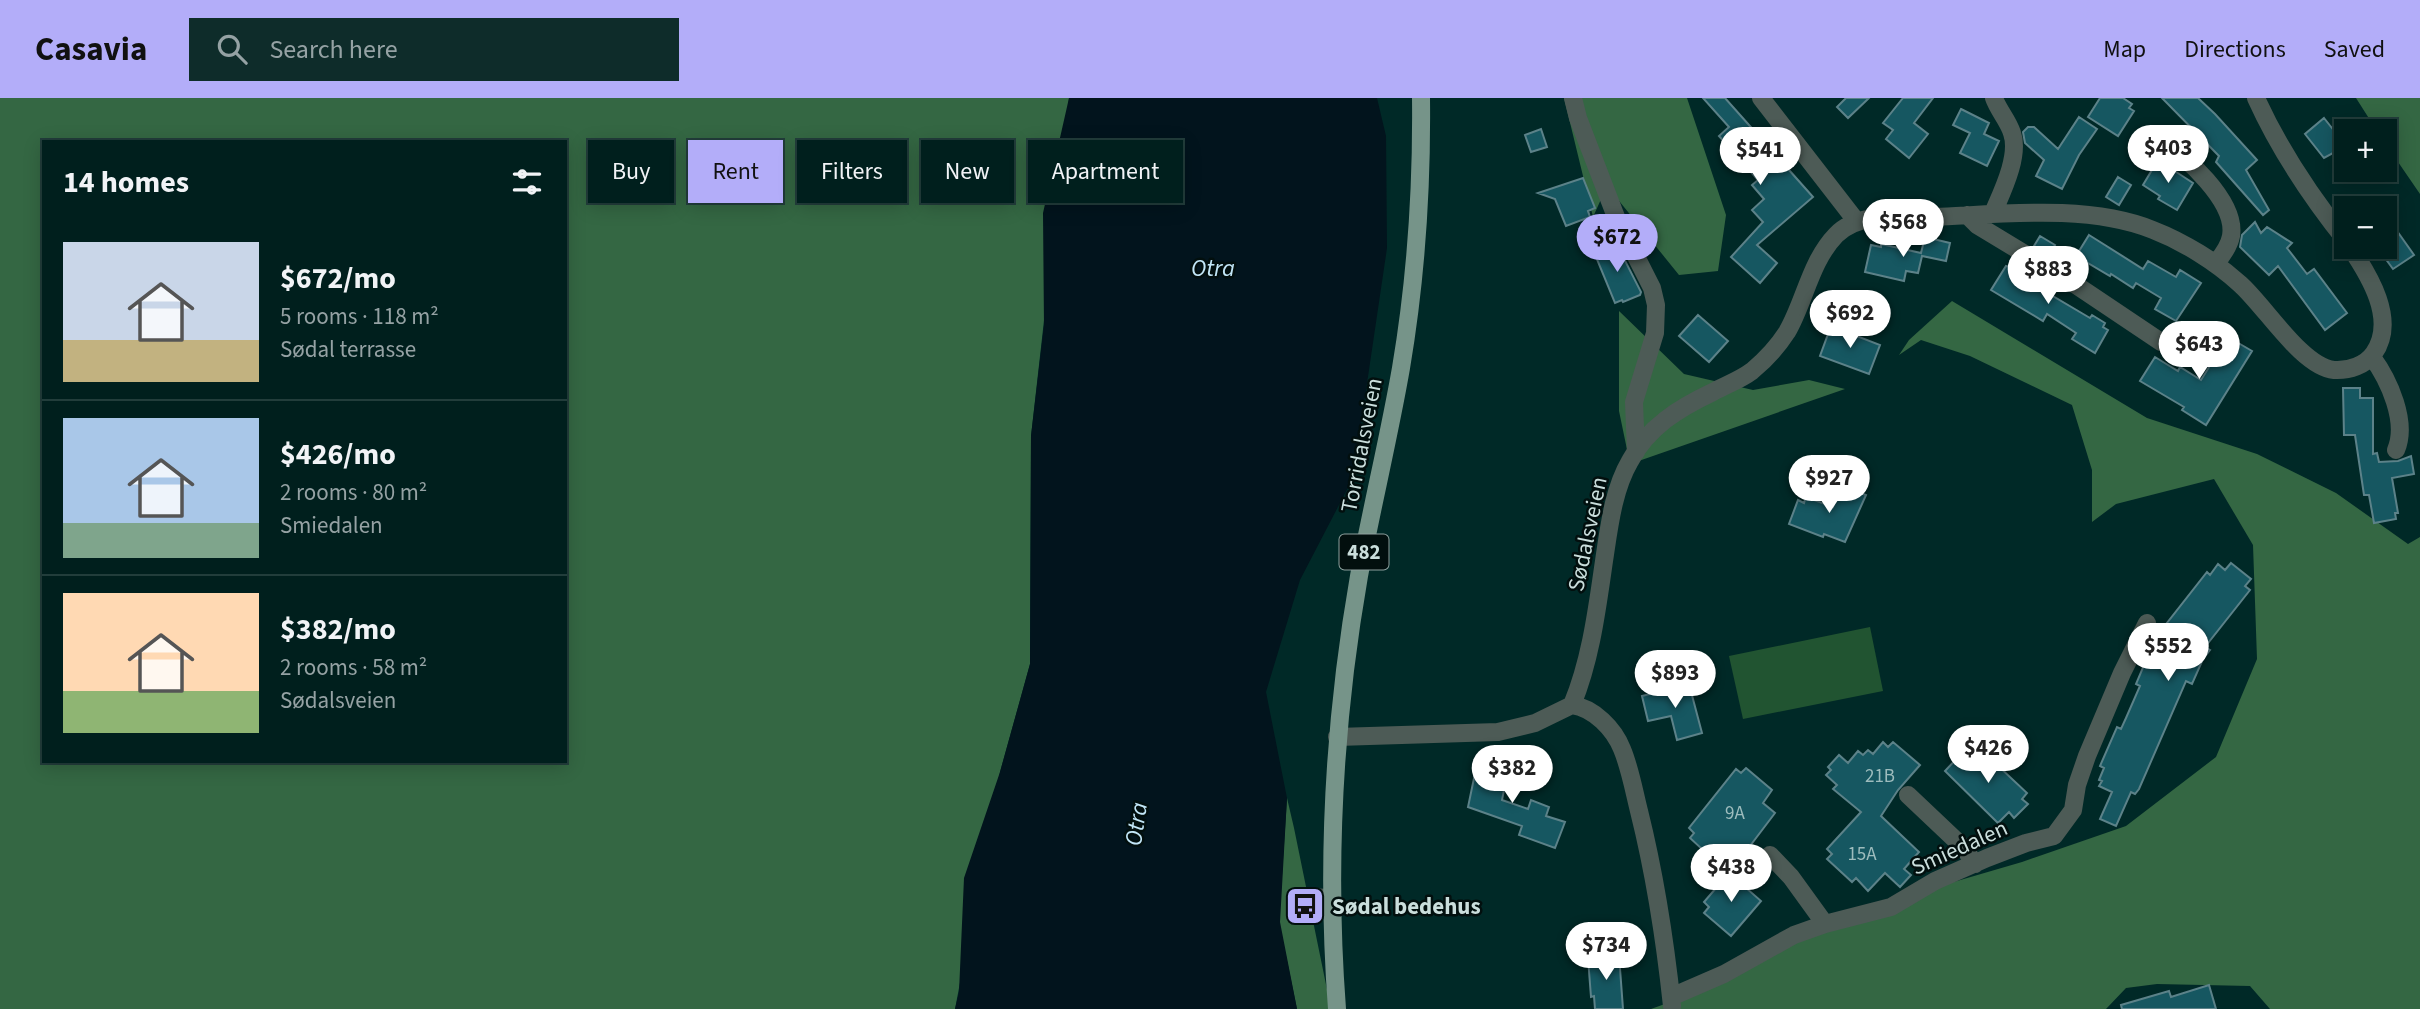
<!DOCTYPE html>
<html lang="en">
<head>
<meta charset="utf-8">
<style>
	:root { --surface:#001f1d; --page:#0e2c2a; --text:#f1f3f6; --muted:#95a2a4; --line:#223d3b; --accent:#b3adf9 }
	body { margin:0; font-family:"Source Sans 3",sans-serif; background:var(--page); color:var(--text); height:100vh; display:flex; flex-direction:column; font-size:26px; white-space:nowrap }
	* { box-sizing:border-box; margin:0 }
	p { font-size:23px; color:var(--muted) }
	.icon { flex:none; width:38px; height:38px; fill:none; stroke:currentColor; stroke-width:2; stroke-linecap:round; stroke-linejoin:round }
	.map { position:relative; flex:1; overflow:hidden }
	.details { position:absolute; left:42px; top:42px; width:525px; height:623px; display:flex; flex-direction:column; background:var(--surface); border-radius:0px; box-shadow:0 4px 18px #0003,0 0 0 2px var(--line) }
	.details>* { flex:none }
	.banner { position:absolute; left:588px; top:42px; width:665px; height:63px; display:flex; gap:14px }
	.buttons { position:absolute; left:2334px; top:21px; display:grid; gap:14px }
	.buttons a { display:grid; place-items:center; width:63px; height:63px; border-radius:0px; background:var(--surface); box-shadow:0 4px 18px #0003,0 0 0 2px var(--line); font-size:35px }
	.price { position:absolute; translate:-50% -60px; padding:0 16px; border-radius:24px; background:#fff; color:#222; font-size:23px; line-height:46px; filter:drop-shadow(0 2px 4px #0008) }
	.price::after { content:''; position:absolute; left:50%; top:42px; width:21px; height:16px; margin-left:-10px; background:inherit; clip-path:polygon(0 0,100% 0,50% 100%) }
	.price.selected { background:var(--accent); color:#111 }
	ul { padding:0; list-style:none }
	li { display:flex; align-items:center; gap:21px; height:175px; padding:0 21px }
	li+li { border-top:2px solid var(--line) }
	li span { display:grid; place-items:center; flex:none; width:196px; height:140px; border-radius:0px; color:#555 }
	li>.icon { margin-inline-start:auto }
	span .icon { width:84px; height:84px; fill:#fffc; stroke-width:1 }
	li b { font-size:30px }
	h2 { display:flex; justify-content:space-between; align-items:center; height:84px; padding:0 21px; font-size:30px }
	.chip { padding:0 24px; border-radius:0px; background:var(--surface); box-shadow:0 4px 18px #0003,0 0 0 2px var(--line); font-size:24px; line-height:63px }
	.chip.selected { background:var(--accent); color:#111 }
	header { display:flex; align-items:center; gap:42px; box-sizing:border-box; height:98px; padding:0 35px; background:var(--accent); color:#111 }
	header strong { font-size:33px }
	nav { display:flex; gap:38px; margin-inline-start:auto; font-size:24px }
	.search { width:490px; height:63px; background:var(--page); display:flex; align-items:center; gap:18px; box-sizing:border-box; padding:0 24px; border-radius:0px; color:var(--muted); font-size:26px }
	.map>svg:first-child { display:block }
	.green { fill:#215431 }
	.forest { fill:#346743; fill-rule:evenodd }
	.water { fill:#02141d }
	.building { fill:#165761; stroke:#5c8289; stroke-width:2 }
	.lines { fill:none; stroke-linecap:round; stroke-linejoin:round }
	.minor { stroke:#4d5b56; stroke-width:18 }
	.major { stroke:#769489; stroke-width:18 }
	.labels { text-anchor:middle; stroke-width:5; stroke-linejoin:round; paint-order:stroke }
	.number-label { font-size:19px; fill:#9dbcbd }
	.shield { fill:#020f0e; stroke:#8ea09e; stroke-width:2 }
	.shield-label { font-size:21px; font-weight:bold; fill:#cadedc }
	.street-label { font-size:23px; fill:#cadedc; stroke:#020f0e }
	.poi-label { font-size:23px; font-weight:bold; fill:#cadedc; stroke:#020f0e; text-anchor:start }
	.water-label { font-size:24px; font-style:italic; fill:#c3e7f8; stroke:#020f0e }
</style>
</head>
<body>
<header>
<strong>Casavia</strong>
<div class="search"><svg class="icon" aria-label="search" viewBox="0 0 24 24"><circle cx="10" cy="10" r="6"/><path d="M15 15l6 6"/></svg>Search here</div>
<nav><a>Map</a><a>Directions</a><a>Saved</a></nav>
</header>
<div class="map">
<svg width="2420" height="911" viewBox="0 0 2420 911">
	<rect width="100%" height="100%" fill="#002927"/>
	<path class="green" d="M1870,529L1883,593L1743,621L1729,558Z"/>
	<path class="forest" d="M0,0H1069L1031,338L1030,566L1000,674L955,911H0ZM44,44H565V663H44Z
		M1564,0H1687L1726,117L1718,173L1679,177L1607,88L1593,119Z
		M2356,0H2420V96L2385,45V33H2377Z
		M1952,203L2147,320L2257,356L2336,395L2408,446L2420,439V911H2270L2250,888L2157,886L2126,890L2106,911H1651L1698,894L1771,853L1909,797L2022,764L2126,728L2216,659L2257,561L2253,447L2214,381L2116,406L2092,424V372L2072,307L1970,258L1921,242L1899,257L1909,242Z
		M1619,213L1684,276L1753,292L1809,282L1845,291L1630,366L1619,313Z
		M1287,700L1294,730L1331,911H1297L1279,824Z"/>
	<path class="water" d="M1069,0H1377L1386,38L1387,150L1353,380L1300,482L1266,594L1287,700L1280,824L1297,911H955L959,894L964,780L1000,674L1030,566L1031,338L1044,227L1043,115Z"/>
	<path class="building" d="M1703,0H1725L1813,99L1757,147L1777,165L1760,185L1731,159L1763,124L1752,112L1764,101L1752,87L1758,82L1719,38L1729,29Z
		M1846,0H1869L1848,20L1837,9Z
		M1903,0H1933L1914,25L1928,36L1909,60L1886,41L1893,32L1883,25Z
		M2100,0H2123L2132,6L2129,10L2134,13L2118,38L2088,19Z
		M2162,0H2198L2215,16L2257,62L2246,72L2269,112L2263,117L2216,64L2219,58Z
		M1961,11L1989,25L1984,36L1999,43L1987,68L1960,55L1970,35L1953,27Z
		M2079,19L2097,31L2079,57L2062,91L2036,78L2044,62L2025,45L2023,34L2028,29H2034L2058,51Z
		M2324,20L2346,48L2324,60L2305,36Z
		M1541,31L1547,49L1531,54L1525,37Z
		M2158,62L2193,85L2177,112L2158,101L2160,98L2143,87Z
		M2118,79L2131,87L2119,107L2106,99Z
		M1583,80L1595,110L1588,113L1590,119L1566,128L1555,101L1538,95Z
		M2385,116L2414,157L2393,171L2377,149H2385Z
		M2255,124L2261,135L2267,129L2292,145L2287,150L2307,176L2314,171L2347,215L2325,232L2278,168L2269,177L2240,149L2242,137Z
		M2089,137L2143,171L2148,163L2176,179L2180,172L2201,185L2176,223L2155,211L2161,200L2136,185L2133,190L2111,176L2110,178L2076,158Z
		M2040,138L2055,147L2049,157L2034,148Z
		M1925,139L1950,145L1946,163L1922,158L1918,175L1906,173L1904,183L1865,174L1871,147L1881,149V146L1921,155Z
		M1616,145L1641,194L1640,197L1623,204L1622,202L1615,205L1594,154Z
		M2006,168L2019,172L2022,168L2037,177L2033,183L2037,186L2036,188L2090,220L2092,217L2105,225L2103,229L2108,232L2095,255L2072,241L2076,235L2047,216L2043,223L1991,192Z
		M1698,217L1728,243L1709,264L1679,238Z
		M1831,228L1880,247L1869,276L1820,258Z
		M2228,239L2252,253L2206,327L2182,312L2184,309L2140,283L2155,259L2178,273L2180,269L2201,282Z
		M2343,290H2360V300H2373V356L2377,355L2379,364L2398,363L2411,358L2414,376L2392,380L2398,415H2395L2396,421L2374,425L2369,397H2364L2355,337H2344Z
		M1841,387L1866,397L1845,444L1824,436L1823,439L1789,426L1798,402L1804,405L1806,399L1833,409Z
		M2231,465L2251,481L2245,488L2250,492L2205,549L2210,552L2203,561L2192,586L2186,583L2139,691L2135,696L2131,694L2116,728L2100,721L2112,694L2099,688L2102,683L2099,682L2104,670L2100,668L2117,629L2121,631L2126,620L2140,588L2136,586L2144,567L2148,569L2161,541L2171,527L2167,525L2207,474L2210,477L2218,466L2225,472Z
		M1689,586L1702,635L1677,642L1671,618L1648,623L1642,598Z
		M1883,644L1888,649L1893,644L1920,667L1898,692L1881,718L1919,754L1904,771L1911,777L1900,789L1885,775L1868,793L1856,780L1852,784L1827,761L1832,756L1827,751L1861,714L1833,691L1837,687L1826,677L1831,672L1828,669L1839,657L1848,665L1858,653L1863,657L1868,652L1873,656Z
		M1978,649L2027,695L2022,701L2028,706L2014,720L2009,714L1998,725L1945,673L1960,657L1966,662Z
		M1478,661L1509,667L1502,702L1528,711L1531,702L1549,709L1546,718L1565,724L1555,750L1519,737L1522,728L1468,709Z
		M1746,670L1772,692L1763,705L1775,715L1737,765L1711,767L1698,756L1702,751L1690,740L1694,735L1689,730L1736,671L1741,675Z
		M1729,775L1761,803L1731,838L1704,815L1709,809L1704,804Z
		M1619,857L1623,911H1595L1594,898L1591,899L1588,860Z
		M2209,887L2216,911H2122L2121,907L2169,893L2171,899Z"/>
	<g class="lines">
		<path class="minor" d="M1573,0L1578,20L1616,119L1652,190L1656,207L1655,235L1634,304L1636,354
			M1761,0L1857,124
			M2256,0C2280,53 2311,99 2347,144
			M2158,40C2184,57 2237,103 2231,138C2229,149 2222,158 2215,166
			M1993,115C2002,94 2020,58 2012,35C2008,22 1998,12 1994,0
			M1967,117L1977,127L2076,187L2161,244
			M2372,259C2389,282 2408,324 2396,352
			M1572,607C1591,561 1597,511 1604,463C1609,430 1613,392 1630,363C1648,329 1679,310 1713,294C1726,287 1740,282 1752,273C1765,262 1778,248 1787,234C1805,203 1810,164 1836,137C1860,112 1904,120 1935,119C2003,116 2089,106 2153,132C2184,144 2216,164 2240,186C2265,208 2302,269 2334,272C2349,273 2366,267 2374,255C2397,222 2369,177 2350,149
			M1337,639L1498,634L1535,625L1572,607C1594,610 1614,631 1622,651C1630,670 1634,693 1639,713C1655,777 1665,842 1672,908
			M1908,697L1964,750L1975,766
			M1770,757L1791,779L1825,826
			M1305,799L1332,800
			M1671,899L1724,876L1794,837L1825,826L1891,809L1935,783L1987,760L2026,745L2054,738L2073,712L2077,687L2087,658L2122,575L2147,525"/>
		<path class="major" d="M1337,911C1326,766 1334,621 1359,478C1372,408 1389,339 1401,270C1416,181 1422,90 1421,0"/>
	</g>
	<defs>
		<g id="bus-square" transform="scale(2.0125)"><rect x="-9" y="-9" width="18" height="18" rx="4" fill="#b3adf9" stroke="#020f0e"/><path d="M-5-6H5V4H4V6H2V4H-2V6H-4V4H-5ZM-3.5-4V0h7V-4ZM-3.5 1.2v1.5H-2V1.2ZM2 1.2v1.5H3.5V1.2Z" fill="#111"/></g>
	</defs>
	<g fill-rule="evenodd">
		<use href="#bus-square" x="1305" y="808"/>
	</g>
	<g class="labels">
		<g class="number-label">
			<text x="1880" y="684">21B</text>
			<text x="1735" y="721">9A</text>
			<text x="1862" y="762">15A</text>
		</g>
		<rect class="shield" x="1339.5" y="436.5" width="49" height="35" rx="5"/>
		<g class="shield-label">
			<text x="1364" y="461">482</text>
		</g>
		<g class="street-label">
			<text transform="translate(1361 347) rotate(-79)" y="8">Torridalsveien</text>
			<text transform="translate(1587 436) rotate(-78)" y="8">Sødalsveien</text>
			<text transform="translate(1959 749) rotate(-24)" y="8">Smiedalen</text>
		</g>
		<g class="poi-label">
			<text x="1332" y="816">Sødal bedehus</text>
		</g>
		<g class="water-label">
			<text x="1213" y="178">Otra</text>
			<text transform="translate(1136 726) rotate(-82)" y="8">Otra</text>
		</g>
	</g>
</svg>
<div class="buttons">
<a>+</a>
<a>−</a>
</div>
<b class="price" style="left:2168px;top:87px">$403</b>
<b class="price" style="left:1760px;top:89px">$541</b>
<b class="price" style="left:1903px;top:161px">$568</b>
<b class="price selected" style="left:1617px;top:176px">$672</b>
<b class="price" style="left:2048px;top:208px">$883</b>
<b class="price" style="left:1850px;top:252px">$692</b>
<b class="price" style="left:2199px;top:283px">$643</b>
<b class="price" style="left:1829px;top:417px">$927</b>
<b class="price" style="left:2168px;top:585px">$552</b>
<b class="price" style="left:1675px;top:612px">$893</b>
<b class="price" style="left:1988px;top:687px">$426</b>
<b class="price" style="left:1512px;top:707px">$382</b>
<b class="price" style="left:1731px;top:806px">$438</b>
<b class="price" style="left:1606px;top:884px">$734</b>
<div class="banner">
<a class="chip">Buy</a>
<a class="chip selected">Rent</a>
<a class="chip">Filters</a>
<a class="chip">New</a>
<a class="chip">Apartment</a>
</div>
<section class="details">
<h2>14 homes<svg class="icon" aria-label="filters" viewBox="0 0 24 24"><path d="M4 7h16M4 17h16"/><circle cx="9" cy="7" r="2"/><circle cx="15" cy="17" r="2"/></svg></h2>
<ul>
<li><span style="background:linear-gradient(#c9d6e8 70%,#c2b280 0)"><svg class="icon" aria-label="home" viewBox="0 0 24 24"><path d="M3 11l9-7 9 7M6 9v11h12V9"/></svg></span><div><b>$672/mo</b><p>5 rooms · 118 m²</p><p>Sødal terrasse</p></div></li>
<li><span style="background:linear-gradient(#a9c7e8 75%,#7fa58c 0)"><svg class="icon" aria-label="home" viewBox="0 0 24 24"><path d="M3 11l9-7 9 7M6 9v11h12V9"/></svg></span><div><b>$426/mo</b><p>2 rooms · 80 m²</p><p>Smiedalen</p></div></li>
<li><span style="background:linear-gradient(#ffd9b3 70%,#8fb573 0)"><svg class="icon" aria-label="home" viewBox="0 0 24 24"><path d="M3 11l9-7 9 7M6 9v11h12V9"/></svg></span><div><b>$382/mo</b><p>2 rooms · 58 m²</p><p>Sødalsveien</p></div></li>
</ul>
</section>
</div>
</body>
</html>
